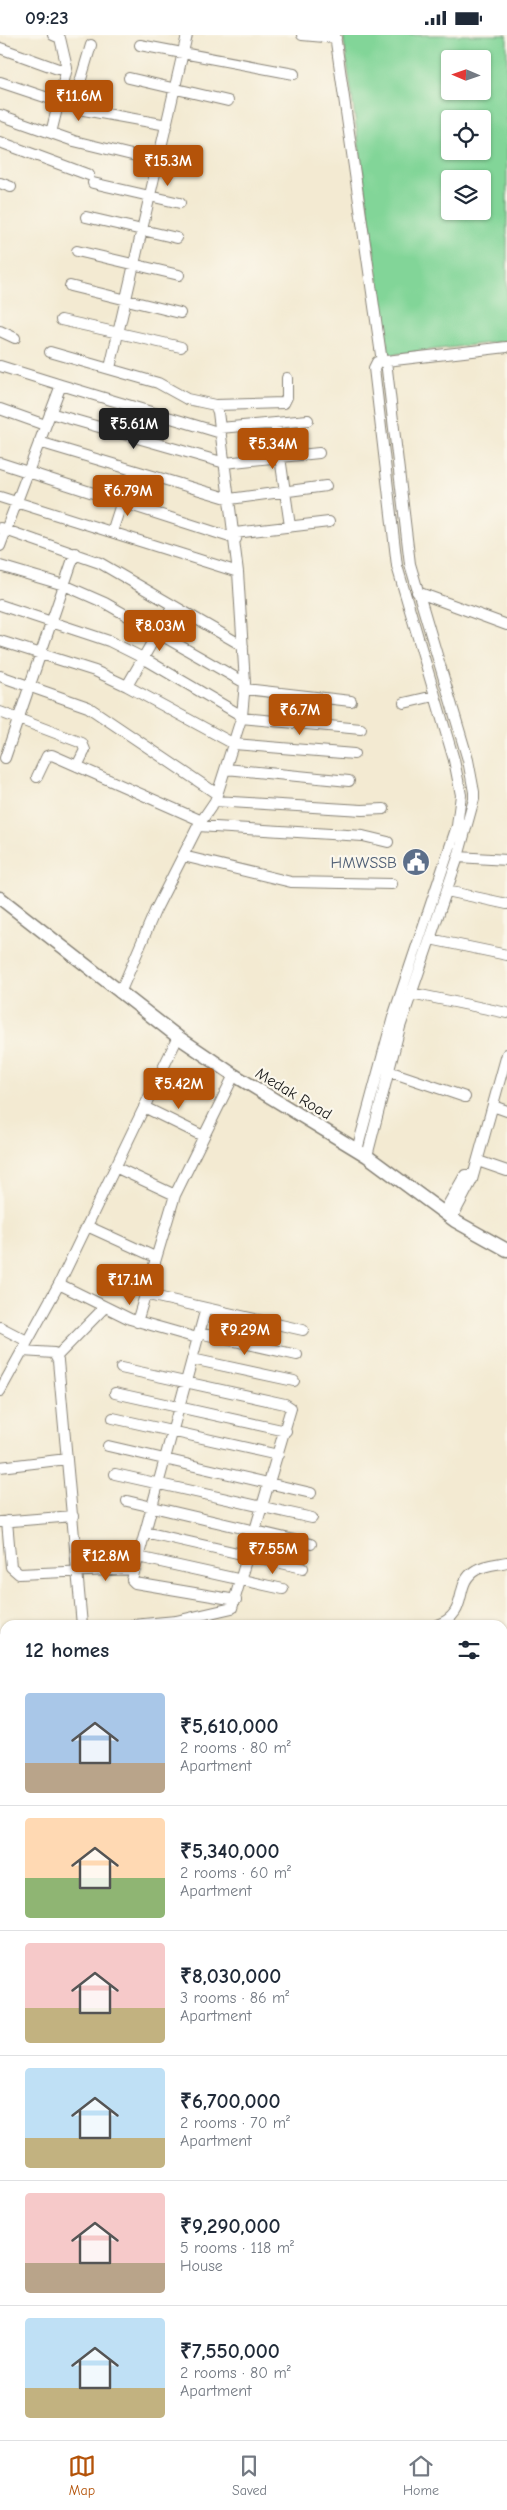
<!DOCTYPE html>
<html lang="en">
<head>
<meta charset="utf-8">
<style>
	:root { --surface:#fff; --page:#f2f2f3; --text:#1f2937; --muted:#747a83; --line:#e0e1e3; --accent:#b45309 }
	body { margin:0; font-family:"Comic Neue",sans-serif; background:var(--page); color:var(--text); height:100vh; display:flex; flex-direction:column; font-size:19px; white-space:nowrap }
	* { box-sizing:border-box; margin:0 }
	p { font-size:16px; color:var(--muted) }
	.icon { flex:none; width:28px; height:28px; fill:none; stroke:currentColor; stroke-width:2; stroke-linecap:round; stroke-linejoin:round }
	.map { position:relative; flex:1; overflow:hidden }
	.drawer { position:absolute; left:0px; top:1585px; width:508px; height:820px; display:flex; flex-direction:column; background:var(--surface); border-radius:15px 15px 0 0; box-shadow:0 1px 4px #0004 }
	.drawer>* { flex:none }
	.needle { width:32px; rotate:272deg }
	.buttons { position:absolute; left:441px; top:15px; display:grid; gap:10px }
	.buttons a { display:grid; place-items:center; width:50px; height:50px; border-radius:5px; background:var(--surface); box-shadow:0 1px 4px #0004; font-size:25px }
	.price { position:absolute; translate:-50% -42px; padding:0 11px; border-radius:5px; background:var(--accent); color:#fff; font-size:16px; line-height:32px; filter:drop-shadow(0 1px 2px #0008) }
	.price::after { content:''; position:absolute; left:50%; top:30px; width:15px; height:11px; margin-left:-8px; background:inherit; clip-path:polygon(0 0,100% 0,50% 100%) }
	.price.selected { background:#222; color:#fff }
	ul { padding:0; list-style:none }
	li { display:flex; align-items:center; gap:15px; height:125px; padding:0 25px }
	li+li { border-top:1px solid var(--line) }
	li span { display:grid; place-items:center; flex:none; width:140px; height:100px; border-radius:5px; color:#555 }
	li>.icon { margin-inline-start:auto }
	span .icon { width:60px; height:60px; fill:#fffc; stroke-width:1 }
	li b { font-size:21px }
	h2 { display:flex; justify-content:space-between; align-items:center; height:60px; padding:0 25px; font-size:21px }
	.status { display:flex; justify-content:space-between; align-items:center; height:35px; padding:0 25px; background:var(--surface); direction:ltr }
	.status svg { height:14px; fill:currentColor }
	.tab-bar { display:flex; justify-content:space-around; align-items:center; height:70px; border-top:1px solid var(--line); background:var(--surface); font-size:14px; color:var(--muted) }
	.tab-bar a { display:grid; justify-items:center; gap:2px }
	.tab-bar .selected { color:var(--accent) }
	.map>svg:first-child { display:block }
	.green { fill:#82d598; stroke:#4f785a; fill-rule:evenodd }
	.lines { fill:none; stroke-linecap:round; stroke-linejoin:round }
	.minor-casing { stroke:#888377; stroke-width:12 }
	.major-casing { stroke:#888377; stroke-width:15 }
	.minor { stroke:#fff; stroke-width:10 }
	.major { stroke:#fff; stroke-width:12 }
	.labels { text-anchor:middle; stroke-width:4.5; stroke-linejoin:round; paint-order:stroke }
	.service-label { font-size:16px; fill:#4e5e75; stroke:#fbf7ec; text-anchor:end }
	.street-label { font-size:16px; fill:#1c1c1c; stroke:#fbf7ec }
</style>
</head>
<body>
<div class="status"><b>09:23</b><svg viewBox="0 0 49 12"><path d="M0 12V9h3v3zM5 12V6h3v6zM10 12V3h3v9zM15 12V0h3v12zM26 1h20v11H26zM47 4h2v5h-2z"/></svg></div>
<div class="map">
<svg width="507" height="2405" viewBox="0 0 507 2405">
	<rect width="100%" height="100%" fill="#fbf7ec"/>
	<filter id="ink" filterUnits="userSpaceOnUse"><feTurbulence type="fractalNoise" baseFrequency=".02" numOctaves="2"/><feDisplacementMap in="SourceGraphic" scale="10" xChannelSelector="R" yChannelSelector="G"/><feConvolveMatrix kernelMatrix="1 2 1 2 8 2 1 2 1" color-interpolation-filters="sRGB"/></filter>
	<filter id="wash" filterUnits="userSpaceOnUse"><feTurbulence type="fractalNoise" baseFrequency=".0096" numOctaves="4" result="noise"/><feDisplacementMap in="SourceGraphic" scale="20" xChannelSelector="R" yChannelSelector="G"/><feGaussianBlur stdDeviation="1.12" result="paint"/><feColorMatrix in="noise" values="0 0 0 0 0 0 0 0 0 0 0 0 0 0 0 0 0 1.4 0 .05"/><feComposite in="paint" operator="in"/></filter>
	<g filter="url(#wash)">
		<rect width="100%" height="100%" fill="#f3ead2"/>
		<path class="green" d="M343,0H507V306L389,320ZM450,24H482V56H450ZM450,84H482V116H450ZM450,144H482V176H450Z"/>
	</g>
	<g filter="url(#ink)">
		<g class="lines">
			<g class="minor-casing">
				<path id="minor" d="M302,0L336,3
					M335,0L382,327
					M140,10L294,39
					M0,13L58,34L67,33
					M129,43L228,66
					M0,47L84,75L167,90
					M73,71L91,10
					M0,80L74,106L177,131
					M51,98L67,33L60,3L53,0
					M0,107L89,140
					M0,148L11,152
					M93,148L180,168
					M86,182L177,203
					M77,216L179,240
					M70,251L180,278
					M61,285L181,312
					M0,296L15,303
					M50,317L158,348L187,364L215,370L218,377L238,537L245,648L242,681L215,766L198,791L155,876L120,958
					M386,326L507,312
					M0,331L61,350L0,511
					M110,333L187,0
					M61,350L221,398
					M215,370L284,368L287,362V343
					M0,374L45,390
					M50,378L225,428L319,418
					M275,388L290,491
					M220,393L308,385
					M39,407L230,464L326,451
					M0,428L236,504
					M0,462L238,537
					M0,493L100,528L243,611
					M112,497L132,435
					M235,498L329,487
					M0,531L64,550L105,568L245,648
					M417,557L507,590
					M0,570L109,606L143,623L242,681
					M0,606L95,636L127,651L234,709L354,719
					M0,641L88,672L217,759
					M127,651L173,571
					M245,654L351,666
					M404,668L434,661
					M0,677L82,708L85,715L77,731
					M241,683L361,694
					M5,723L75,518
					M226,734L349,746
					M37,742L47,721L52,720L202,786
					M215,766L362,775L384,774
					M198,791L363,801L388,807
					M183,821L291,847L392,849
					M458,822L507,825
					M447,856L507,869
					M430,904L507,920
					M411,958L507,978
					M388,1036L465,1062
					M493,1071L507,1076
					M144,1072L203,1101
					M357,1115L393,982L457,791L461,760L454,725L397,531L374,333L377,327L386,326L410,529L468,725L474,757V764L458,822L400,992L367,1121
					M478,1126L507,1136
					M115,1132L175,1160
					M444,1177L465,1140H472
					M452,1183L472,1145L507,1019
					M87,1191L155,1222
					M59,1249L130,1284L197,1303
					M144,1259L303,1295
					M206,1273L132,1545L135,1548L236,1565
					M137,1287L175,1160L234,1040
					M0,1292L27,1306
					M199,1298L297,1320
					M22,1316L54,1318L58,1326L82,1590
					M57,1321L105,1272
					M192,1324L294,1346
					M121,1333L285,1369L291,1373L232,1573L176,1586L133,1590
					M0,1356L59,1249L178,1002
					M115,1358L286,1396
					M113,1383L278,1420
					M108,1411L311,1458
					M0,1432L67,1424
					M115,1439L312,1483
					M127,1466L311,1509
					M7,1486L11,1532L19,1539L134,1534
					M0,1487L73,1481
					M145,1497L303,1533
					M138,1522L283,1554
					M437,1590C471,1578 452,1549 476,1535C484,1530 498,1529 507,1527
					M0,1604L5,1603
					M502,1681L507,1679
					M0,1912L5,1898
					M0,1973L5,1980
					M0,2023L5,2020
					M0,2381L5,2386
					M19,2400L22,2405
					M204,2400L205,2405
					M240,2400L242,2405
					M215,2405L230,2400"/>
			</g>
			<g class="major-casing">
				<path id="major" d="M0,863L178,1002L234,1040L367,1121L455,1186L507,1215
					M502,1753L507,1749
					M502,1767L507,1764
					M0,2097L5,2094
					M0,2112L5,2109"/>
			</g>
			<use href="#minor" class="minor"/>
			<use href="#major" class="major"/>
		</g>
	</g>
	<defs>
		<g id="civic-disc" transform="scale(1.4375)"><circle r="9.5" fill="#5c6f8a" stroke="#fbf7ec"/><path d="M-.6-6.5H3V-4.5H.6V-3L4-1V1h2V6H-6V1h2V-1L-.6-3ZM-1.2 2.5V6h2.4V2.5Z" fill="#fff"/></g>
	</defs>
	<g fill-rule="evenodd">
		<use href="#civic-disc" x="416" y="827"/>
	</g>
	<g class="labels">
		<g class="service-label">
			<text x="397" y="833">HMWSSB</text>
		</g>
		<g class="street-label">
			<text transform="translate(294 1058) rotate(31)" y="6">Medak Road</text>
		</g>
	</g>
</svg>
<div class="buttons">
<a><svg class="needle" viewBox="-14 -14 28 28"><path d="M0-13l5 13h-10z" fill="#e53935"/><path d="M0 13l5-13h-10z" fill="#747a83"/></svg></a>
<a><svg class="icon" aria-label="locate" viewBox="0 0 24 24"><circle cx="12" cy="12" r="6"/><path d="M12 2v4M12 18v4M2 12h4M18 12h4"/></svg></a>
<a><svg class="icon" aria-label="layers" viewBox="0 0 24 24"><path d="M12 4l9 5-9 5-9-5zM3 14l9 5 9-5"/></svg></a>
</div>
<b class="price" style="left:79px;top:87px">₹11.6M</b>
<b class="price" style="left:168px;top:152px">₹15.3M</b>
<b class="price selected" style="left:134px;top:415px">₹5.61M</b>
<b class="price" style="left:273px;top:435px">₹5.34M</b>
<b class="price" style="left:128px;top:482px">₹6.79M</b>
<b class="price" style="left:160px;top:617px">₹8.03M</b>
<b class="price" style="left:300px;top:701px">₹6.7M</b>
<b class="price" style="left:179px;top:1075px">₹5.42M</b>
<b class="price" style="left:130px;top:1271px">₹17.1M</b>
<b class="price" style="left:245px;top:1321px">₹9.29M</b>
<b class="price" style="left:273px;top:1540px">₹7.55M</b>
<b class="price" style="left:106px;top:1547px">₹12.8M</b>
<section class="drawer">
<h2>12 homes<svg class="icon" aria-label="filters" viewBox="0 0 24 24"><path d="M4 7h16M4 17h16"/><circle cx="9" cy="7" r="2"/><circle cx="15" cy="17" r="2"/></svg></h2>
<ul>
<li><span style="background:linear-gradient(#a9c7e8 70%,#b9a48a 0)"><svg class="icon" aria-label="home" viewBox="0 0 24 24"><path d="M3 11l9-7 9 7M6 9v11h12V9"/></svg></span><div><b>₹5,610,000</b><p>2 rooms · 80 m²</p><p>Apartment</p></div></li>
<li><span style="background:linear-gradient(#ffd9b3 60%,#8fb573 0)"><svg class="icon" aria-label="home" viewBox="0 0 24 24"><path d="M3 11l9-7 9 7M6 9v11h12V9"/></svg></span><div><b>₹5,340,000</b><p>2 rooms · 60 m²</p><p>Apartment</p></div></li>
<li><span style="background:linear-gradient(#f6c9c9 65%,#c2b280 0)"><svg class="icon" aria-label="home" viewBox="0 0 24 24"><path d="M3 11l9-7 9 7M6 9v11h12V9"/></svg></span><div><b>₹8,030,000</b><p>3 rooms · 86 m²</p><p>Apartment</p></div></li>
<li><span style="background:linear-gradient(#bfe0f5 70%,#c2b280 0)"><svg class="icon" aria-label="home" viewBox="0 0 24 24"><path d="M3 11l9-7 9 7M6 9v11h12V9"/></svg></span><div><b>₹6,700,000</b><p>2 rooms · 70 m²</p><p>Apartment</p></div></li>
<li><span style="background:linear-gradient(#f6c9c9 70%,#b9a48a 0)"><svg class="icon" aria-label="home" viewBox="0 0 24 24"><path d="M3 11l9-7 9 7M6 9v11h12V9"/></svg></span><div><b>₹9,290,000</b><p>5 rooms · 118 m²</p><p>House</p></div></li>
<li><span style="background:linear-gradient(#bfe0f5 70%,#c2b280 0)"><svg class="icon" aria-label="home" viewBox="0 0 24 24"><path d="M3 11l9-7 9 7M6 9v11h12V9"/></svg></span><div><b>₹7,550,000</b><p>2 rooms · 80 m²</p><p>Apartment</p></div></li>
</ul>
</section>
</div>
<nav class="tab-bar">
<a class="selected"><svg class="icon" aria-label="map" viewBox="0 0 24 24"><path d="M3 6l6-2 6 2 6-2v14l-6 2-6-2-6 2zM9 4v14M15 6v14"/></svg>Map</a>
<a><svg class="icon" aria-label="saved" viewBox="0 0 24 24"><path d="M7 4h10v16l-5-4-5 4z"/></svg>Saved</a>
<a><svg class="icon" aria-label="home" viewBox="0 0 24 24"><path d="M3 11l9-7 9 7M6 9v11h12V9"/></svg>Home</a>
</nav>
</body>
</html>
